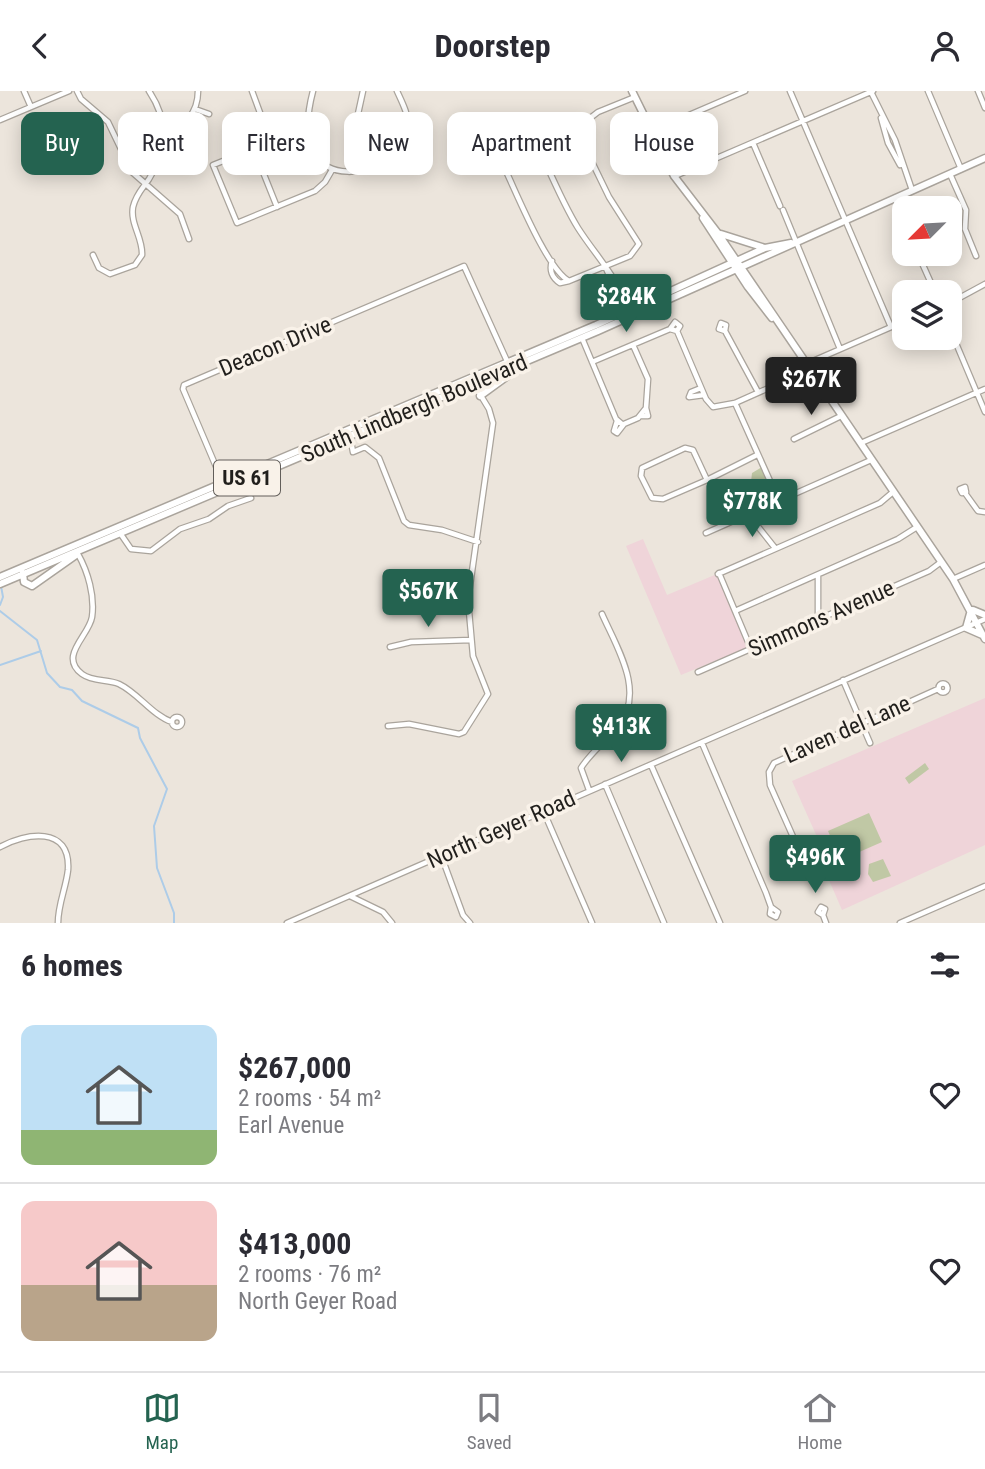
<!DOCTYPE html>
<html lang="en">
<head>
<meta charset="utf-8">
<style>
	:root { --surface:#fff; --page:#f2f2f3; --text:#2b2b33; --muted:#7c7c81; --line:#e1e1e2; --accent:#246350 }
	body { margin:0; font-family:"Roboto Condensed",sans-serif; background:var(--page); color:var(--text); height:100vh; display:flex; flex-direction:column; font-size:26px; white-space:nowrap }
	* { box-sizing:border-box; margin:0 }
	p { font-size:23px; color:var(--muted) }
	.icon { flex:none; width:38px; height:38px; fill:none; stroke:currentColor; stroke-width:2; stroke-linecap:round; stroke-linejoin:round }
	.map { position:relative; height:832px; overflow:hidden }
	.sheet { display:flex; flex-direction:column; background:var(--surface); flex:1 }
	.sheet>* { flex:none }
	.banner { position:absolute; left:21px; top:21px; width:943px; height:63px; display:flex; gap:14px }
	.needle { width:46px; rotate:246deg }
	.buttons { position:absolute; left:892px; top:105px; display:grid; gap:14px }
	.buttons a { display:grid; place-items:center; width:70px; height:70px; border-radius:14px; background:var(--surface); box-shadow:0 4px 18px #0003; font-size:35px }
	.price { position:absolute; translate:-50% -60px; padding:0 16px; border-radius:7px; background:var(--accent); color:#fff; font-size:23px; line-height:46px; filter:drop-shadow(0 2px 4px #0008) }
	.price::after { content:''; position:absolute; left:50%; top:42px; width:21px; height:16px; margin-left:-10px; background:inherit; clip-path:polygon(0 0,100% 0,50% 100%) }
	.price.on { background:#222; color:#fff }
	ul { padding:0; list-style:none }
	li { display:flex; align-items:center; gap:21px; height:175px; padding:0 21px }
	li+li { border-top:2px solid var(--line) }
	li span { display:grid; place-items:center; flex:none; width:196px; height:140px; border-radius:14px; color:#555 }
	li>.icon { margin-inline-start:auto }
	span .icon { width:84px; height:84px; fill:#fffc; stroke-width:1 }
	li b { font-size:30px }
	h2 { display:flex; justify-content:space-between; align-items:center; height:84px; padding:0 21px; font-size:30px }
	.tag { padding:0 24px; border-radius:14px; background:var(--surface); box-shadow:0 4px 18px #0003; font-size:24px; line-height:63px }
	.tag.on { background:var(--accent); color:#fff }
	header { display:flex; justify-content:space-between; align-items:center; height:91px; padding:0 21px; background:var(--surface); font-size:32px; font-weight:700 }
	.dock { display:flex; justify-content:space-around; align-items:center; height:98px; border-top:2px solid var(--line); background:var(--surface); font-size:19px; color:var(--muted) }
	.dock a { display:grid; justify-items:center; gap:4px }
	.dock .on { color:var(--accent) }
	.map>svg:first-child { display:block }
	.education { fill:#efd4d9 }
	.green { fill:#c0c8a5 }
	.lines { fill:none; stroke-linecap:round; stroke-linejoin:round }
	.stream { stroke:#adcce8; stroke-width:2 }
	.minor-casing { stroke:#aaa49c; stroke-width:7 }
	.major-casing { stroke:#aaa49c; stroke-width:9 }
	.minor { stroke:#fff; stroke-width:4.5 }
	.major { stroke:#fff; stroke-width:6 }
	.labels { text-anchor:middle; stroke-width:7; stroke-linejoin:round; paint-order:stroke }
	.shield { fill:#f9f2e9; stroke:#625e5a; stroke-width:2 }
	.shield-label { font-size:21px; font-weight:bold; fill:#211f1c }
	.street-label { font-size:23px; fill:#211f1c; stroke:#f9f2e9 }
</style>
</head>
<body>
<header><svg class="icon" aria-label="back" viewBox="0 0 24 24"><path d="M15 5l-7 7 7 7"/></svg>Doorstep<svg class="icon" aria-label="person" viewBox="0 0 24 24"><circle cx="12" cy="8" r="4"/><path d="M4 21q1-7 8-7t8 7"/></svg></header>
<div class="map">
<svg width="985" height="832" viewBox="0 0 985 832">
	<rect width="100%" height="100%" fill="#ece5dc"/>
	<path class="education" d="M643,448L667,504L717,483L749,556L681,584L626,455Z
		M985,607V754L842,819L829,789L835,786L792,690Z"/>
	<path class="green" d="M762,376L777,410L762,416L751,391L752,382Z
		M925,672L929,678L909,693L905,687Z
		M869,722L882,751L841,769L828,740Z
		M883,768L891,785L873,791L868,783L869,773Z"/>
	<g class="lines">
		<path class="stream" d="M0,514L3,506L1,495
			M0,520L37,549L47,582L60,596L72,599L82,610L138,637L140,647L167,698L154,735L157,777L174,822V832
			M0,574L41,560"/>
		<g class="minor-casing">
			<path id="minor" d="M24,0L31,16
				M77,0L81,8L108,31L132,81L180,123L189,148
				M252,0L266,38L259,71L277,116
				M313,0C282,117 405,86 408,36C409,24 402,11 397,0
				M790,0L891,236
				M928,0L961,78
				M978,0L985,17
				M871,1L895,49L912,99
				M195,18L209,23
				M881,27L888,52L900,74
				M0,29L69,0
				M356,32L363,0
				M576,38L609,106L639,153L630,165L569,190C547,178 517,103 505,78V71L511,65L576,38L598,21L635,6
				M652,40L745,0
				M165,44C184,35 198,23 198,0
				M405,48L423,56
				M753,52L780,115
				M537,53C550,81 562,111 578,137C594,162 611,179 624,206
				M263,54L213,74L237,132L315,100L325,91L332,79
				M950,83L966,119L965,138L976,165
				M675,85L873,0
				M895,107L905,130
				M783,119L840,258
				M918,163L935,201
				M93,164L99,177L110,183L135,174L142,164C143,147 130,133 133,116C136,103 143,97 149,88C168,58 169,30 149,0
				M552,170C549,179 552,187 560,192L569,190
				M605,175L619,207
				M950,212L985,193
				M670,238L677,240L706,308L713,316L735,312L809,279
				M950,238L985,321
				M725,240L726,234L721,232L719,238L725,240L758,301
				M582,247L616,328L623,334
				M592,271L670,238L675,231L680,235L677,240
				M806,273L905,230
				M701,297L691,301L689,306L704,304
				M735,312L779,410
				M640,325H648L646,317
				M617,330L614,340L617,342L624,333L638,327L646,317L648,288L633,254
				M350,345L353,361L365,356L379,367L404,430L409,434L442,439L478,451
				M794,348L841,325
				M861,352L985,298
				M685,357L693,359L707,389L663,408L652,407L641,385L642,377Z
				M707,389L757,364
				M223,392L183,298L184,294L464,175L507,270
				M965,396L966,401L962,402L960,398Z
				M965,402L978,420L985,421
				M748,423L775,457
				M120,442L131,458L151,460L180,438L209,428L228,415L251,407
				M706,442L871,369
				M78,463C88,481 95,505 92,526C89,545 58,565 82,583C93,591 107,588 119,593C138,602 152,624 172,631
				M719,482L751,558
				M718,483L880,412L893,401
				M818,484V528
				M953,488L985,474
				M735,520L898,448L917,436
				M390,556L411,551L471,549
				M698,581L929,480L941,471
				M843,589L870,652
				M938.5 597a4.5 4.5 0 1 1 9 0a4.5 4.5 0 1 1-9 0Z
				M172 631a5 5 0 1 1 10 0a5 5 0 1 1-10 0Z
				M388,635L409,633L459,643L464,641L488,603L473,565L468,509L493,332L489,318L472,290
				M702,652L766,802L771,816L770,823L776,826L778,821L771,816
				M651,674L720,832
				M605,693L664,832
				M589,699L581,677C591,661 606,650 618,636C646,601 617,557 602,523
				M543,719L592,832
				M0,756C25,742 71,734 68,779C66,797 58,813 58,832
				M441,764L463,824L470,832
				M802,766L807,768V775L801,773L802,766L770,694L769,681L774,672L938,598
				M350,805L383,821L392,832
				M823,824L818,821L821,816L825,818L823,824L826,832
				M287,832L985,528
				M900,832L985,795"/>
		</g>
		<g class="major-casing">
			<path id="major" d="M632,0L674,85L717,141L953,488L985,548
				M703,127L748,196L772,227
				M721,143L765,157
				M603,228L624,206L633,212L634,220
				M480,305L524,273
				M23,482L24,491L32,495L76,464
				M0,486L596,234L765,157L791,152
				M0,493L598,240L985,67
				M971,519L966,537L982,544
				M973,519L985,524"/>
		</g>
		<use href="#minor" class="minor"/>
		<use href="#major" class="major"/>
	</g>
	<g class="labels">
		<rect class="shield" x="214" y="369.5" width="66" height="35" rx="5"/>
		<g class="shield-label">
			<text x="247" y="394">US 61</text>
		</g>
		<g class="street-label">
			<text transform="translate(275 255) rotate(-23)" y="8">Deacon Drive</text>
			<text transform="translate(414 317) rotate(-23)" y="8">South Lindbergh Boulevard</text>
			<text transform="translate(821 527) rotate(-24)" y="8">Simmons Avenue</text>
			<text transform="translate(847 638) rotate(-24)" y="8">Laven del Lane</text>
			<text transform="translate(501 738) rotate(-24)" y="8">North Geyer Road</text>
		</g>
	</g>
</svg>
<div class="buttons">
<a><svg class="needle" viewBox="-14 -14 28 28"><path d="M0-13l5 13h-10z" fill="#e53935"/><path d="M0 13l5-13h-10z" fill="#7c7c81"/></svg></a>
<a><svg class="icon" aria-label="layers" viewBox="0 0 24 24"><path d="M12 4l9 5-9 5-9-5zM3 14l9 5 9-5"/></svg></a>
</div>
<b class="price" style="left:626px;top:243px">$284K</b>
<b class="price on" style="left:811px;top:326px">$267K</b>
<b class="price" style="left:752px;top:448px">$778K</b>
<b class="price" style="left:428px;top:538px">$567K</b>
<b class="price" style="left:621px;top:673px">$413K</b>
<b class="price" style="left:815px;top:804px">$496K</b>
<div class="banner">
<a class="tag on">Buy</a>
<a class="tag">Rent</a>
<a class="tag">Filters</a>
<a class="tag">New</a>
<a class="tag">Apartment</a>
<a class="tag">House</a>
</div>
</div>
<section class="sheet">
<h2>6 homes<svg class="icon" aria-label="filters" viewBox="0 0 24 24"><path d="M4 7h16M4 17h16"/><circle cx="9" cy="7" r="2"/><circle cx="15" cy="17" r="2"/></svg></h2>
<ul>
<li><span style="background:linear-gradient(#bfe0f5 75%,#8fb573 0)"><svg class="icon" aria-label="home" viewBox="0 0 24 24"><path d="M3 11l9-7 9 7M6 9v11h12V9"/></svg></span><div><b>$267,000</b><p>2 rooms · 54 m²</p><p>Earl Avenue</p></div><svg class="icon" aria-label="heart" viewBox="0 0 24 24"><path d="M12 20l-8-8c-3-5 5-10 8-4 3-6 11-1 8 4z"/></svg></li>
<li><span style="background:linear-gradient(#f6c9c9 60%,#b9a48a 0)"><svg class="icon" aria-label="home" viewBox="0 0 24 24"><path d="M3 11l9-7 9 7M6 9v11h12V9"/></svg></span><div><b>$413,000</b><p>2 rooms · 76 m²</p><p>North Geyer Road</p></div><svg class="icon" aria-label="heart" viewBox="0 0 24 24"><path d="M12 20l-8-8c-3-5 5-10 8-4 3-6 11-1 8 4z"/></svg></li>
</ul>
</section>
<nav class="dock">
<a class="on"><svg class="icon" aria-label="map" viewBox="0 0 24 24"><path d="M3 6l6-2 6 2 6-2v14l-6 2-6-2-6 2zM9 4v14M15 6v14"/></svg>Map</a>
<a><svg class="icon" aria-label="saved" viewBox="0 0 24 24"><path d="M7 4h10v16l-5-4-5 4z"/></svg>Saved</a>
<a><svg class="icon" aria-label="home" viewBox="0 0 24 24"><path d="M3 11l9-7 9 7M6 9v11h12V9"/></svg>Home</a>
</nav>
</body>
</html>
